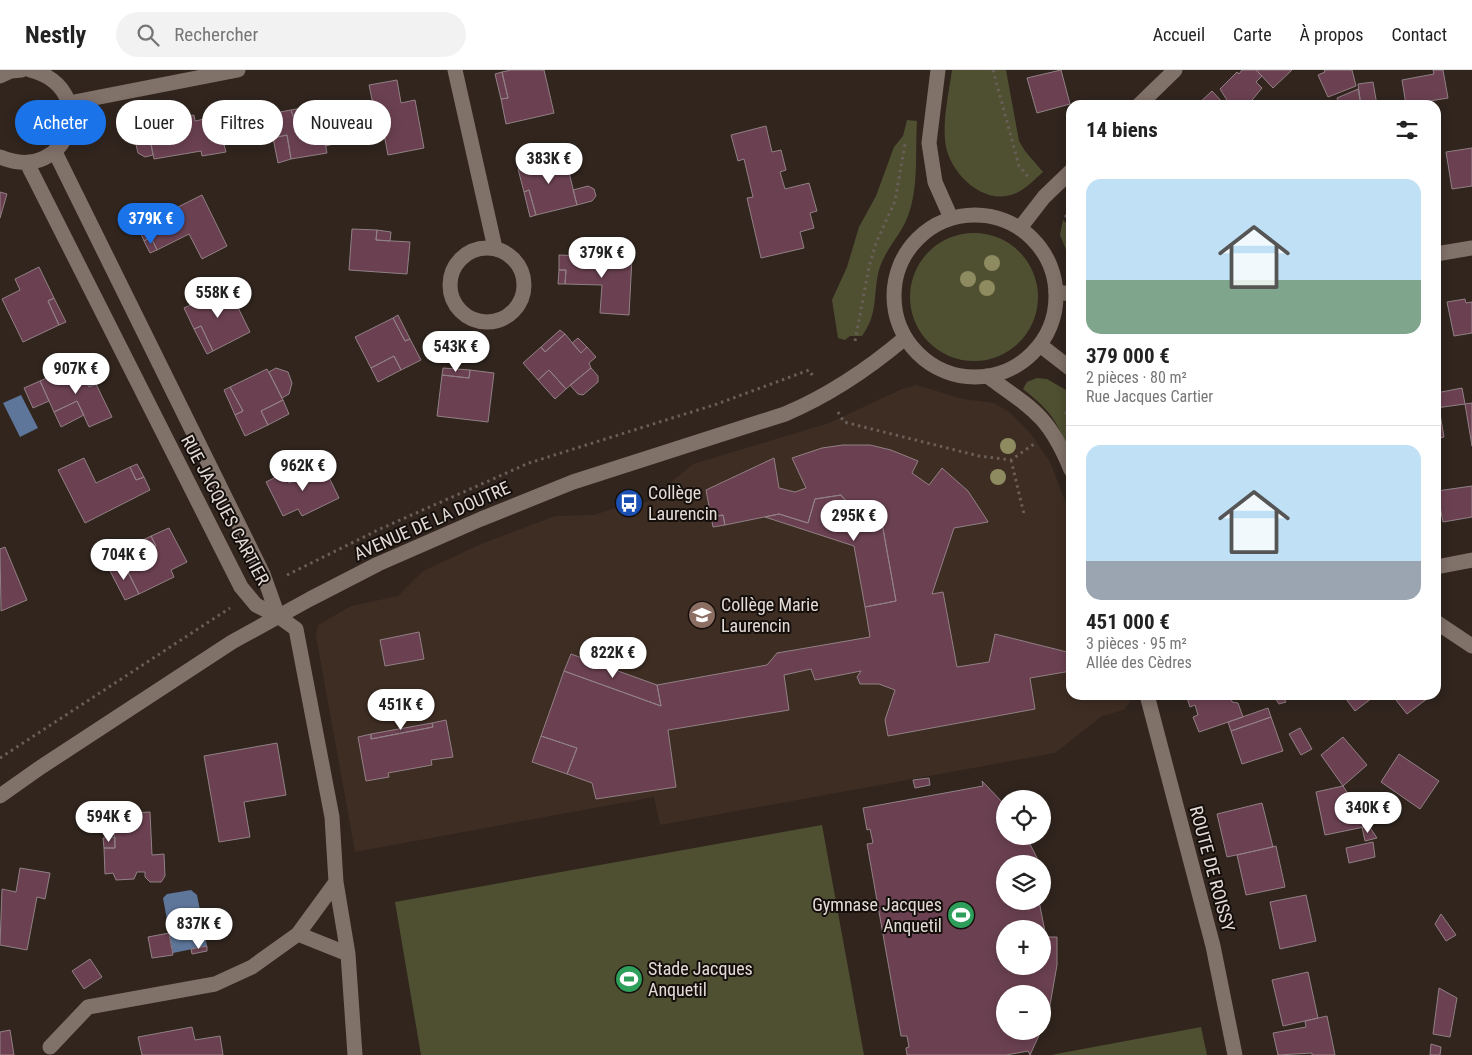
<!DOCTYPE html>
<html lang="fr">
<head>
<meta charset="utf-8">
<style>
	:root { --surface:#fff; --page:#f2f2f2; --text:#222; --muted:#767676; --line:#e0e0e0; --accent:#1a73e8 }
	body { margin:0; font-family:"Roboto Condensed",sans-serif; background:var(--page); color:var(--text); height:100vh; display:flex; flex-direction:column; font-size:19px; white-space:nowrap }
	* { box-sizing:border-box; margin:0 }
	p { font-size:16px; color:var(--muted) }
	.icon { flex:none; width:28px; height:28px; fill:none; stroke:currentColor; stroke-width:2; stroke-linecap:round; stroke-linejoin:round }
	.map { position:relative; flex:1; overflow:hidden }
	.details { position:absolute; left:1066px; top:30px; width:375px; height:600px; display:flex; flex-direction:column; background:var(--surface); border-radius:15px; box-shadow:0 2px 12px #0003 }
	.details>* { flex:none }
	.banner { position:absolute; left:15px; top:30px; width:475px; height:45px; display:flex; gap:10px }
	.tools { position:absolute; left:996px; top:720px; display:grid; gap:10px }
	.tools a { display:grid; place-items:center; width:55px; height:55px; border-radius:50%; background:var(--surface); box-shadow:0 2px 12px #0003; font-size:25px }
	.price { position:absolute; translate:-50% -42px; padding:0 11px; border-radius:18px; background:#fff; color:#222; font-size:16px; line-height:32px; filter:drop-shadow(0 1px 2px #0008) }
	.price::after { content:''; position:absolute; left:50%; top:30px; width:15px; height:11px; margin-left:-8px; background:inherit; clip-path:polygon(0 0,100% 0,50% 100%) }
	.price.active { background:var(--accent); color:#fff }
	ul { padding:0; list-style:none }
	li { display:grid; align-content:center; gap:10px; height:265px; padding:0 20px }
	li+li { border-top:1px solid var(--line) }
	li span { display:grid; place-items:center; height:155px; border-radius:15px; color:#555 }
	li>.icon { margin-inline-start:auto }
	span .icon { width:90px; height:90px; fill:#fffc; stroke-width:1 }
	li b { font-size:21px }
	h2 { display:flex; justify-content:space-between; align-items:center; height:60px; padding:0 20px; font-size:21px }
	.chip { padding:0 18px; border-radius:22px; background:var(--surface); box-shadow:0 2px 12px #0003; font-size:18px; line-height:45px }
	.chip.active { background:var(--accent); color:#fff }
	header { display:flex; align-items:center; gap:30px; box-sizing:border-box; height:70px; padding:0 25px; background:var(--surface); border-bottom:1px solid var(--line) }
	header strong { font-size:24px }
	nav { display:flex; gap:28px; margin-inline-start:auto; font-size:18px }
	.search { width:350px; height:45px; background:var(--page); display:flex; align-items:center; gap:12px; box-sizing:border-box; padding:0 18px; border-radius:28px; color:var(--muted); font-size:19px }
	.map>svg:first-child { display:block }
	.built { fill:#3e2d23 }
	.green { fill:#4f5031 }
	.water { fill:#5e769a }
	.building { fill:#6b4151; stroke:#918085; fill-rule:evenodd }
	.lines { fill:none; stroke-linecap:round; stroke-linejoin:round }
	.path { stroke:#695e58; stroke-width:3; stroke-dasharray:2.5 4; stroke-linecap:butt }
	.street { stroke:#807169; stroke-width:15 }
	.secondary { stroke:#807169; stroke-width:15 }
	.tree { fill:#8e8b60 }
	.labels { text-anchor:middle; stroke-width:4; stroke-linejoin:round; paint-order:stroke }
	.poi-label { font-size:18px; fill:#e3dbd6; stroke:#150f0c; text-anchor:start }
	.street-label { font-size:18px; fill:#e3dbd6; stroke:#150f0c }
</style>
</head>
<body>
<header>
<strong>Nestly</strong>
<div class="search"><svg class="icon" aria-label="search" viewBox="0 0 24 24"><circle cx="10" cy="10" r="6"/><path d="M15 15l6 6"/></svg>Rechercher</div>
<nav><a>Accueil</a><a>Carte</a><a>À propos</a><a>Contact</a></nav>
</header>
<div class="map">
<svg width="1472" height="985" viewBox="0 0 1472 985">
	<rect width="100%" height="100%" fill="#31251e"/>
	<path class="built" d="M917,315L963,329L994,333L1009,342L1031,364L1050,392L1071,446V625H1128L1130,632L1124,640L1102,646L1055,683L660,755L654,727L355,782L316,566L318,555L351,536L398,526L423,501L481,474L555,446L594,445L627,434L647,432L693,394L829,353L902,319Z"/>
	<path class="green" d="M952,0H1006L1019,71L1025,81L1043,102C1034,110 1023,122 1011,125C980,134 947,100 945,70C943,47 949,22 952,0Z
		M907,50L917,51C915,82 919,117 908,146C900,167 883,181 878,204C873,229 878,243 862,266H850L845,270L838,268L832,230L847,197L859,157L876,126L894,77L903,66Z
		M1063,150L1071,158V192L1060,165Z
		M910 227a64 64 0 1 1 128 0a64 64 0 1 1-128 0Z
		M1037,308L1047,309L1071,323V386C1056,350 1053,343 1023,319L1027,312Z
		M822,755L864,985H421L395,832Z
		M1201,957L1207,985H1052L1056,984Z"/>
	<path class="water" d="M21,325L38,358L20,367L3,333Z
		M191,820L197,825L207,876L173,883L163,828L167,824Z"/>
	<path class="building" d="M511,0H544L554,43L506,54L501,29L508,28L502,2Z
		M1061,0L1070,34L1037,43L1027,8Z
		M1242,0H1256L1262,6L1256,12L1262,18L1248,35H1230L1220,19L1237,2L1239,4Z
		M1256,0H1292L1273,18Z
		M1324,0H1352L1356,16L1328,27L1318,5L1325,2Z
		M1433,0H1443L1448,28L1406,35L1402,10L1434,4Z
		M502,2L508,28L501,29L495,4Z
		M397,10L401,33L415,30L424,78L388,85L379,38L374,39L369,15Z
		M1373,12L1377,35H1361L1358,14Z
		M1358,19L1361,35H1339L1337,28Z
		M1212,21L1225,35H1197Z
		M318,35L319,42L293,46L291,40Z
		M291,40L293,46L319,42L327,83L291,89L287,65L273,68L269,44Z
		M194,45L195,51L219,46L220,54L227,53L230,70L223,71L226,82L202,86L201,81L154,89L147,54Z
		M766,56L772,82L781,80L786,100L780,102L785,119L809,113L817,141L810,143L814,158L800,162L804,178L761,188L747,128L753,127L744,89L738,91L731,65Z
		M148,58L153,85L145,87L138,83L134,66L139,60Z
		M329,59L333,74L326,76L323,61Z
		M287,65L291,89L278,93L273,68Z
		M1472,78V116L1452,119L1446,82Z
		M565,86L577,135L536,145L529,120L524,122L518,99Z
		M588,116L594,119L596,126L592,131L577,135L573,120Z
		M529,120L536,145L530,147L524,122Z
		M0,122L7,124L0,148Z
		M202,125L227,176L202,189L189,164L157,180L151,167L144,171L138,157Z
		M352,159L377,160L376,170L410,172L407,204L349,200Z
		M377,160L391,162L390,171L376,170Z
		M151,167L157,180L150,183L144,171Z
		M559,185L632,188L629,245L600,243L602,215L565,214L566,200H559Z
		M39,197L54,228L48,231L59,255L23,272L2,229L20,220L15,209Z
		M559,200H566L565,214H558Z
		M228,217L250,262L213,281L201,256L194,259L184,238Z
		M54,228L66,252L59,255L48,231Z
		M1465,229L1466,233L1472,232V263L1454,266L1447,232Z
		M398,245L410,269L405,271L393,248Z
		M393,248L405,271L410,269L421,290L401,300L394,286L371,298L355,267Z
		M201,256L213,281L207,284L194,259Z
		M560,260L565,264L545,282L541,277Z
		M565,264L581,283L587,277L596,287L589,293L591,298L566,319L549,300L538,310L523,293L541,277L545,282Z
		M578,268L587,277L581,283L572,273Z
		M394,286L401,300L378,312L371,298Z
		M86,290L96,314L89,317L78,294Z
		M78,294L89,317L96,314L112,347L89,357L77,331L54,342L40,311Z
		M276,298L288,302L292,313L289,324L282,328L269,302Z
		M443,298L470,300L469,308L442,305Z
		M591,298L598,306V312L583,325L578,324L570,315Z
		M267,299L283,330L261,341L268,355L245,366L235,345L243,341L230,317Z
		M470,300L494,303L488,352L437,346L442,305L469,308Z
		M549,300L566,319L555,329L538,310Z
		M40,311L49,331L33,338L24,318Z
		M230,317L243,341L235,345L224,320Z
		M1462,318L1465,334L1436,338V323Z
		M283,330L289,344L268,355L261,341Z
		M77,331L84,345L61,357L54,342Z
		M1472,333V376L1465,334Z
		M1436,338H1439L1444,367L1436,369Z
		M843,375H870L891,380L918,391L912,403L929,415L942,398L968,421L987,450L988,452L954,458L932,524L943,522L957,597L989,592L995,564L1071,583V601L1030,608L1035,639L888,666L885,650L895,620L879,614H860L857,607L861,601L815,610L811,599L784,605L789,640L668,660L676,717L596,729L592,713L567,704L577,678L541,666L564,601L661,636L657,615L767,595L777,583L870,567L865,537L896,531L880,442L845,430L841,425L815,429L808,453L779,444L725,455L723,445L711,447L706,420L774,388L779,418L795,422L806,418L792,388L822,378Z
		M84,388L96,413L130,397L136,410L144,407L150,420L85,453L58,400Z
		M137,394L144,407L136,410L130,397Z
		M297,397L302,407L289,413L284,403Z
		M324,397L339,428L302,446L298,439L283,446L266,412L284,403L289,413Z
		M1472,416V447L1443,452L1437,421Z
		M841,425L845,430L880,442L896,531L865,537L854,476L765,447L779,444L808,453L815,429Z
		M723,445L725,455L713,457L711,447Z
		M169,458L187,492L171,500L174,507L139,524L123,492L156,476L151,466Z
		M151,466L156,476L144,482L139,472Z
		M5,477L27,530L1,541L0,479Z
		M123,492L139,524L125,530L109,499Z
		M419,562L424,589L385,596L380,570Z
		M571,584L657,615L661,636L564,601Z
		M1186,625H1230L1232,632L1238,633L1243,647L1199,662L1193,647L1198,645L1195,635L1190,637Z
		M1273,625H1282L1286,632L1279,634Z
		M1343,625H1376L1355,641Z
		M1392,625H1432L1407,644Z
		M1268,638L1271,647L1231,661L1228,652Z
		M1271,647L1283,681L1242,694L1231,661Z
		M446,650L453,687L431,690L432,695L388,703L389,707L366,711L358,667L371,664V669L433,657L432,653Z
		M432,653L433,657L371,669V664Z
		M1300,658L1312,679L1301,685L1289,664Z
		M541,666L577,678L567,704L532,692Z
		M1343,667L1367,695L1343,716L1321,685Z
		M277,673L286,725L244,732L250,767L219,772L204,686Z
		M1399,684L1439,711L1420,739L1381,712Z
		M929,708L930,715L915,718L913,710Z
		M982,711L1005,735V766H1026L1040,794H1005V831H1039L1046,867H1057V895L1050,935L1042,958V924H1005V961H1041L1030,985L1028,981L1006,985H907L906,978L909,977L907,966H901L867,774L873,773L870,759L867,760L863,738L983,716ZM1005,859H1042V896H1005Z
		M1343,716L1369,756L1325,765L1316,722Z
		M1262,733L1273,777L1227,787L1217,744Z
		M150,742L152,785L164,784L165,806L161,812H150L145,807V802H137L134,809L116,810L113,803L105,804L104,778H115L113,744Z
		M1369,756L1377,768L1365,771L1362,757Z
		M115,767V778H104L103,768Z
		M1373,772L1375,787L1349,793L1346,778Z
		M1276,776L1285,817L1246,825L1237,785Z
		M20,798L50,803L45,829L37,827L27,880L0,875L2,819L16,822Z
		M1306,825L1316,871L1280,879L1270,832Z
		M1441,844L1456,865L1446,871L1435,854Z
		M169,863L173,885L152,888L148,867Z
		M207,876V881L192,884L191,879Z
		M90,889L102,907L84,919L72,901Z
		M1308,902L1318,948L1283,956L1272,910Z
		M1439,918L1457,928L1450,967L1433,964Z
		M1327,946L1335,985H1312V983L1278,985L1273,963L1306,957L1305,951Z
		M192,957L195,970L220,966L223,985H142L138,967Z
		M10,960L14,985H0V962Z
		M1431,974L1441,977L1440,985H1430Z"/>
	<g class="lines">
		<path class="path" d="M993,0L1019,96L1030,109
			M1065,145L1071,151
			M855,271L869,197L876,173L895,131L905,74
			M838,342L844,352L979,386L1011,390L1034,374
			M1065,344L1071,337
			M1011,390L1024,444
			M287,505L380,459L529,393L717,334L809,300L813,306
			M0,688L230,538"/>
		<path class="street" d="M455,0L495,178
			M0,6L11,1L22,0
			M69,33L238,0
			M1139,35L1175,0
			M0,87C69,116 102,18 30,0
			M27,93L241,517L256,535L278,546L263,504L55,82
			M1020,158L1044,127L1071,101
			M450 215a37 37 0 1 1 74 0a37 37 0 1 1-74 0Z
			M1436,184L1472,178
			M1056,222L1071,224
			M987,306C1033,339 1049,346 1071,400
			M1436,497L1472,490
			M278,546L296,559L332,747L336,812L348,884L355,985
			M1147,625L1213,876L1235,985
			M298,864L348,884
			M50,977L88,937L215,914L252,897L298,864L336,812"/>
		<path class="secondary" d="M938,0L929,73L935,112L951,148
			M894 226a81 81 0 1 1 162 0a81 81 0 1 1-162 0Z
			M1040,275L1071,299
			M1436,552L1472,576
			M0,726L41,697L232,572L310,529L378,494L481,449L573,412L785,344C830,325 867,300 905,268"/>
	</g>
	<g class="tree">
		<circle cx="992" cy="193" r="8"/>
		<circle cx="968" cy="209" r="8"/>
		<circle cx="987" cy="218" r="8"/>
		<circle cx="1008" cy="376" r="8"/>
		<circle cx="998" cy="407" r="8"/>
	</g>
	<defs>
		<g id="bus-disc" transform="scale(1.4375)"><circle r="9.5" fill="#1a4fb4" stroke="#150f0c"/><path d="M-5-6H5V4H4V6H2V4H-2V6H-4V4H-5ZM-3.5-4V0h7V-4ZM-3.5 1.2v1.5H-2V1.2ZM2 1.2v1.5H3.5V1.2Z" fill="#fff"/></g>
		<g id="school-disc" transform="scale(1.4375)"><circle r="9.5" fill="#8d6e63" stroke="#150f0c"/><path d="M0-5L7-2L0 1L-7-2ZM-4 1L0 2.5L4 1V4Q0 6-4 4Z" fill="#fff"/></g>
		<g id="stadium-disc" transform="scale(1.4375)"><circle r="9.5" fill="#2e9e5b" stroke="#150f0c"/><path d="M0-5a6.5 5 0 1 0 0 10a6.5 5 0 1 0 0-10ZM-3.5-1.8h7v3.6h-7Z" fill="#fff"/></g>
	</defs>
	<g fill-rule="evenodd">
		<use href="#bus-disc" x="629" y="433"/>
		<use href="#school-disc" x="702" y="545"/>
		<use href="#stadium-disc" x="961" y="845"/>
		<use href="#stadium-disc" x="629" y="909"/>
	</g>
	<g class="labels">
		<g class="poi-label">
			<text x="648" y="429">Collège<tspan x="648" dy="21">Laurencin</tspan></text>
			<text x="721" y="541">Collège Marie<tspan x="721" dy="21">Laurencin</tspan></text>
			<text x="942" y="841" text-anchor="end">Gymnase Jacques<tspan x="942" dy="21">Anquetil</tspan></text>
			<text x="648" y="905">Stade Jacques<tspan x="648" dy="21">Anquetil</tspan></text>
		</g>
		<g class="street-label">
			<text transform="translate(225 440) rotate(62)" y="6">RUE JACQUES CARTIER</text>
			<text transform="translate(432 451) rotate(-24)" y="6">AVENUE DE LA DOUTRE</text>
			<text transform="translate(1212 799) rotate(75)" y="6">ROUTE DE ROISSY</text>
		</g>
	</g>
</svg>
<div class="tools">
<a><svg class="icon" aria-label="locate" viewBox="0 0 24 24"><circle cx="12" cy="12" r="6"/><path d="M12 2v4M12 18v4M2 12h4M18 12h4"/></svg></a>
<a><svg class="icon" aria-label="layers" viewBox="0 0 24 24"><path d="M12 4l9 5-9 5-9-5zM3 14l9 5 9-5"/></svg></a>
<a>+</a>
<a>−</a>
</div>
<b class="price" style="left:549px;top:115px">383K €</b>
<b class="price active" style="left:151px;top:175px">379K €</b>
<b class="price" style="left:602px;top:209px">379K €</b>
<b class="price" style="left:218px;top:249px">558K €</b>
<b class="price" style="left:456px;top:303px">543K €</b>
<b class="price" style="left:76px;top:325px">907K €</b>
<b class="price" style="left:303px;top:422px">962K €</b>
<b class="price" style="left:854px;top:472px">295K €</b>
<b class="price" style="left:124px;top:511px">704K €</b>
<b class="price" style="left:613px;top:609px">822K €</b>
<b class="price" style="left:401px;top:661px">451K €</b>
<b class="price" style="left:1368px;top:764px">340K €</b>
<b class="price" style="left:109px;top:773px">594K €</b>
<b class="price" style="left:199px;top:880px">837K €</b>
<div class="banner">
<a class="chip active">Acheter</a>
<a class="chip">Louer</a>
<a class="chip">Filtres</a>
<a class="chip">Nouveau</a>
</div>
<section class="details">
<h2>14 biens<svg class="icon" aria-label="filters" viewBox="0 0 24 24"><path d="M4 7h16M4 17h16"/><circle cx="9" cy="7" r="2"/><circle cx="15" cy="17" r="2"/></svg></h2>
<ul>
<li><span style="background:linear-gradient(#bfe0f5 65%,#7fa58c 0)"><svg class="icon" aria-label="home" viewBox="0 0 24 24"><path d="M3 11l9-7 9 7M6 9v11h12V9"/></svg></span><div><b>379 000 €</b><p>2 pièces · 80 m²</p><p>Rue Jacques Cartier</p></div></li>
<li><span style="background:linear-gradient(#bfe0f5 75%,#9aa5b1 0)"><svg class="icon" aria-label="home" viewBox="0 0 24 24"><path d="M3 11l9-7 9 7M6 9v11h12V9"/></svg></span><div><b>451 000 €</b><p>3 pièces · 95 m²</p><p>Allée des Cèdres</p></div></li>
</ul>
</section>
</div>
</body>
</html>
